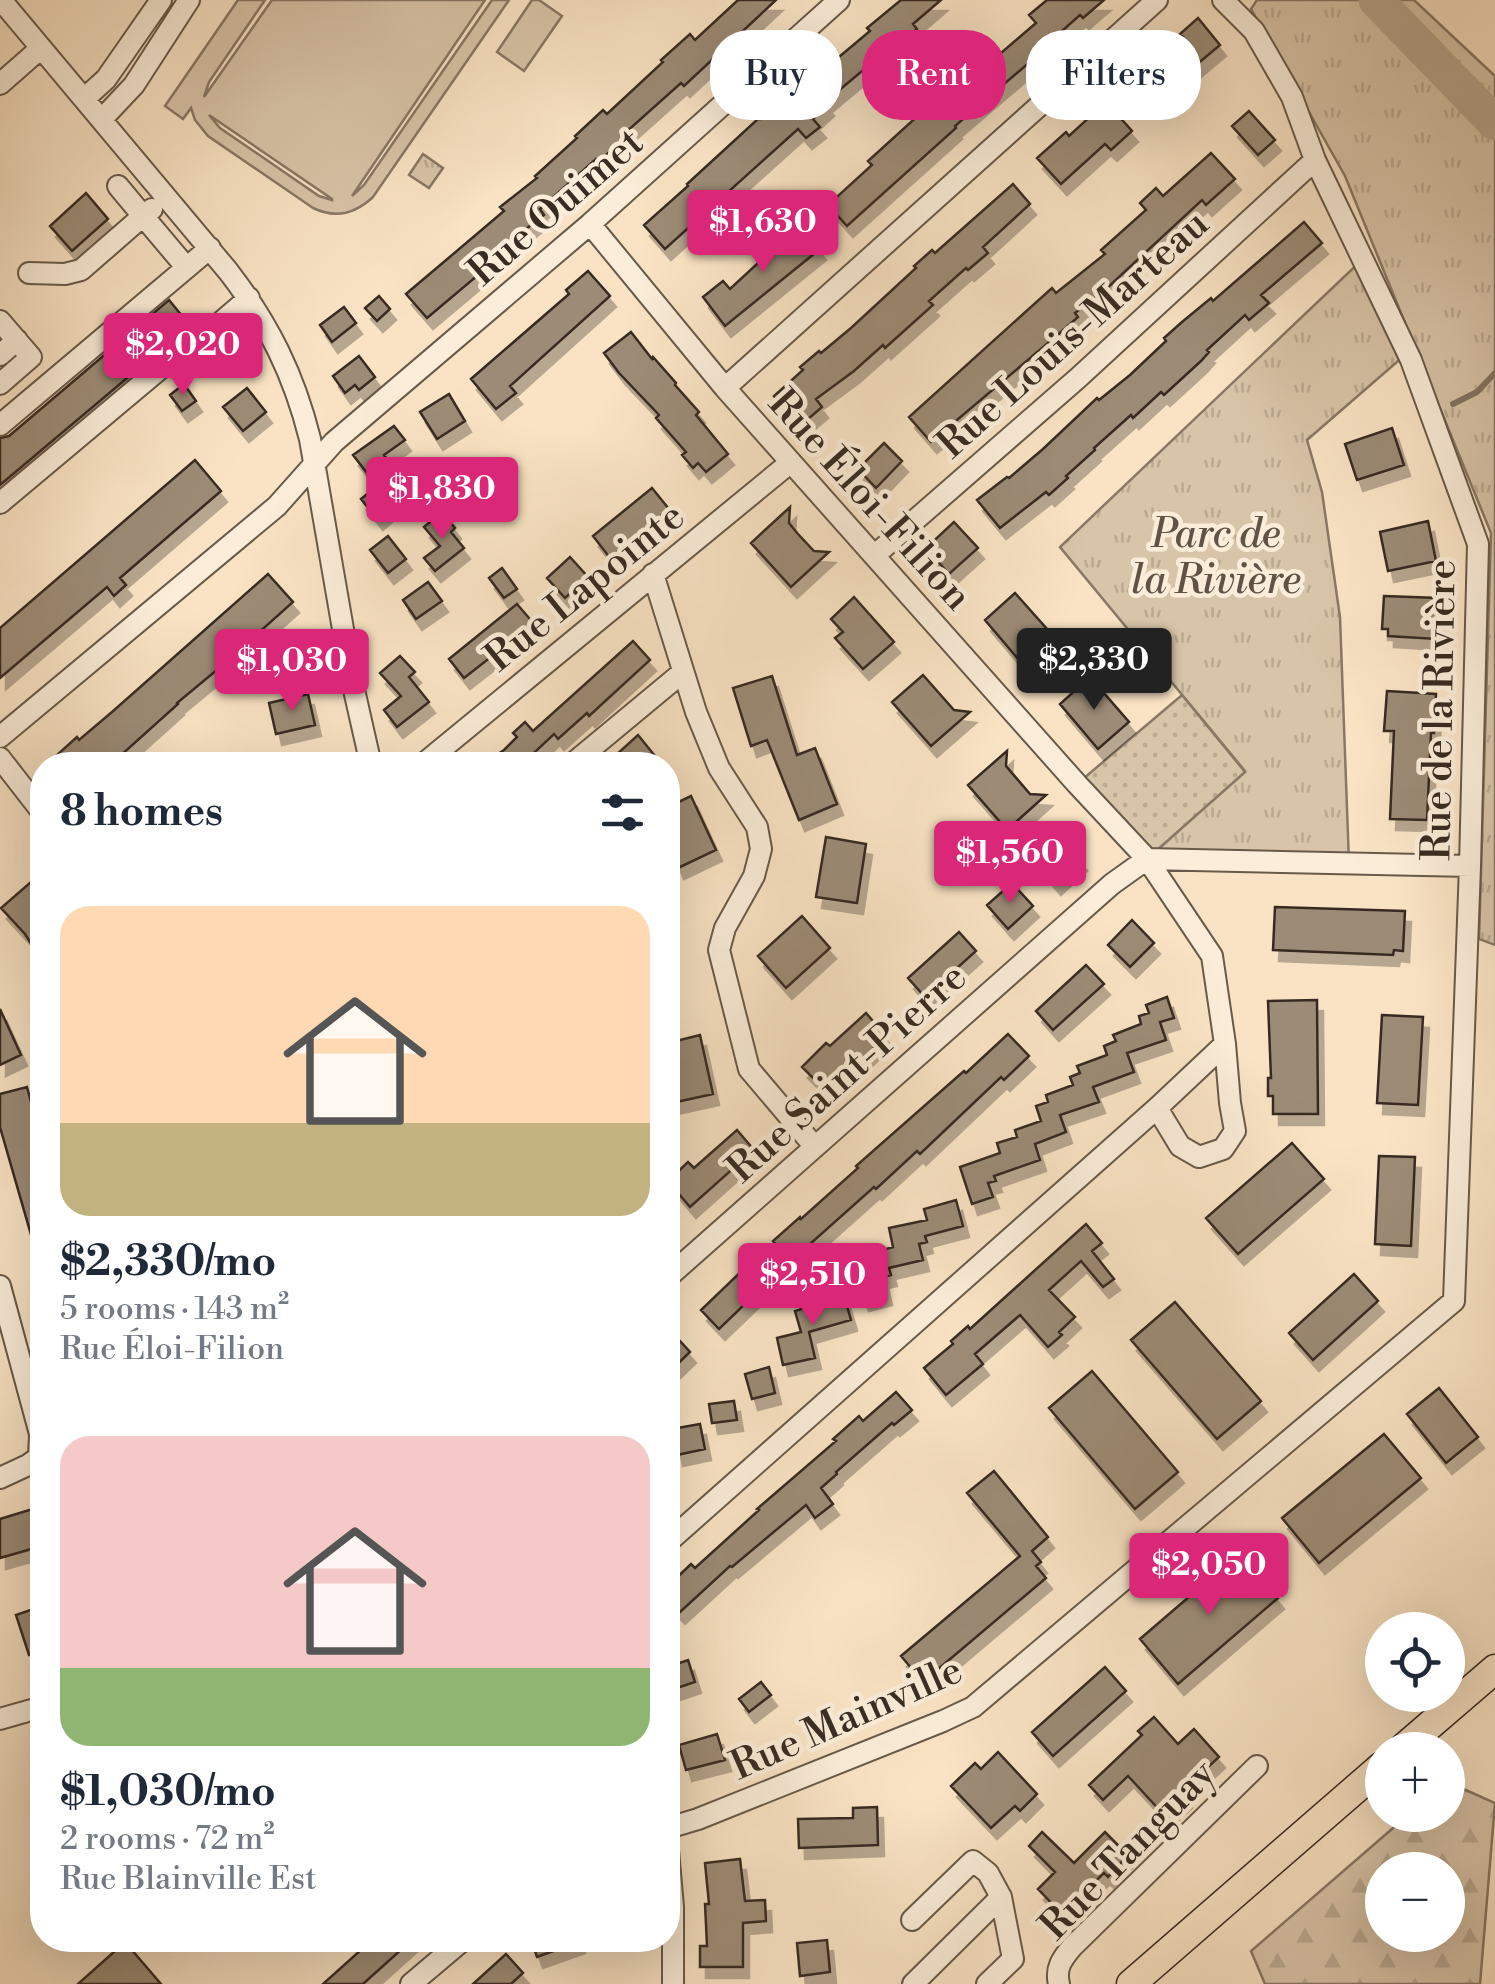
<!DOCTYPE html>
<html lang="en">
<head>
<meta charset="utf-8">
<style>
	:root { --surface:#fff; --page:#f6f6f7; --text:#1f2937; --muted:#747a83; --accent:#db2777 }
	body { margin:0; font-family:"Libre Bodoni",serif; background:var(--page); color:var(--text); height:100vh; display:flex; flex-direction:column; font-size:38px; white-space:nowrap }
	* { box-sizing:border-box; margin:0 }
	p { font-size:32px; color:var(--muted) }
	.icon { flex:none; width:55px; height:55px; fill:none; stroke:currentColor; stroke-width:2; stroke-linecap:round; stroke-linejoin:round }
	.map { position:relative; flex:1; overflow:hidden }
	.details { position:absolute; left:30px; top:752px; width:650px; height:1200px; display:flex; flex-direction:column; background:var(--surface); border-radius:40px; box-shadow:0 10px 40px #0002 }
	.details>* { flex:none }
	.banner { position:absolute; left:710px; top:30px; width:635px; height:90px; display:flex; gap:20px }
	.fabs { position:absolute; left:1365px; top:1612px; display:grid; gap:20px }
	.fabs a { display:grid; place-items:center; width:100px; height:100px; border-radius:50%; background:var(--surface); box-shadow:0 10px 40px #0002; font-size:50px }
	.price { position:absolute; translate:-50% -85px; padding:0 22px; border-radius:10px; background:var(--accent); color:#fff; font-size:32px; line-height:65px; filter:drop-shadow(0 2px 5px #0008) }
	.price::after { content:''; position:absolute; left:50%; top:60px; width:30px; height:22px; margin-left:-15px; background:inherit; clip-path:polygon(0 0,100% 0,50% 100%) }
	.price.selected { background:#222; color:#fff }
	ul { padding:0; list-style:none }
	li { display:grid; align-content:center; gap:20px; height:530px; padding:0 30px }
	li span { display:grid; place-items:center; height:310px; border-radius:30px; color:#555 }
	li>.icon { margin-inline-start:auto }
	span .icon { width:180px; height:180px; fill:#fffc; stroke-width:1 }
	li b { font-size:42px }
	h2 { display:flex; justify-content:space-between; align-items:center; height:120px; padding:0 30px; font-size:42px }
	.pill { padding:0 35px; border-radius:40px; background:var(--surface); box-shadow:0 10px 40px #0002; font-size:35px; line-height:90px }
	.pill.selected { background:var(--accent); color:#fff }
	.map>svg:first-child { display:block }
	.grass { fill:url(#grass-tufts); stroke:#887865; stroke-width:2.5 }
	.forest { fill:url(#forest-firs); stroke:#887865; stroke-width:2.5; fill-rule:evenodd }
	.garden { fill:url(#garden-dots); stroke:#887865; stroke-width:2.5 }
	.pitch { fill:#d8c4a8; stroke:#887865; stroke-width:2.5; fill-rule:evenodd }
	.lines { fill:none; stroke-linecap:round; stroke-linejoin:round }
	.stream { stroke:#847562; stroke-width:6 }
	.river { stroke:#b7a58d; stroke-width:35 }
	.building { fill:#9c8b76; stroke:#382c22; stroke-width:2.5; filter:url(#shadow) }
	.minor-casing { stroke:#685a4a; stroke-width:24 }
	.major-casing { stroke:#382c22; stroke-width:31 }
	.minor { stroke:#fbedd9; stroke-width:20 }
	.major { stroke:#f9e3c4; stroke-width:28 }
	.labels { text-anchor:middle; stroke-width:9; stroke-linejoin:round; paint-order:stroke }
	.street-label { font-size:40px; fill:#382c22; stroke:#fbedd9 }
	.park-label { font-size:40px; font-style:italic; fill:#605244; stroke:#fbedd9 }
</style>
</head>
<body>
<div class="map">
<svg width="1495" height="1984" viewBox="0 0 1495 1984">
	<defs>
		<pattern id="grass-tufts" width="24" height="20" patternUnits="userSpaceOnUse" patternTransform="scale(2.5)"><rect width="24" height="20" fill="#d8c4a8"/><path d="M3 7l-1-3M5 7V3M7 7l1-3M15 17l-1-3M17 17v-4M19 17l1-3" fill="none" stroke="#baa990"/></pattern>
		<pattern id="forest-firs" width="22" height="20" patternUnits="userSpaceOnUse" patternTransform="scale(2.5)"><rect width="22" height="20" fill="#d8c4a8"/><path d="M5 1l3.5 6h-7zM16 11l3.5 6h-7z" fill="#baa990"/></pattern>
		<pattern id="garden-dots" width="8" height="8" patternUnits="userSpaceOnUse" patternTransform="scale(2.5)"><rect width="8" height="8" fill="#d8c4a8"/><path d="M2 2h.1M6 6h.1" fill="none" stroke="#baa990" stroke-width="1.8" stroke-linecap="round"/></pattern>
		<filter id="shadow"><feDropShadow dx="6" dy="11" stdDeviation="0" flood-color="#0004"/></filter>
	</defs>
	<rect width="100%" height="100%" fill="#f9e3c4"/>
	<filter id="stains"><feTurbulence type="fractalNoise" baseFrequency=".002" numOctaves="4"/><feColorMatrix values="0 0 0 0 .2 0 0 0 0 .09 0 0 0 0 .02 0 0 0 .5 -.17"/></filter>
	<radialGradient id="worn" r=".72"><stop offset=".6" stop-color="#630" stop-opacity="0"/><stop offset="1" stop-color="#630" stop-opacity=".3"/></radialGradient>
	<path class="grass" d="M1257,0H1414L1495,76V945L1479,939L1491,533L1345,176L1251,9Z
		M423,154L443,168L429,188L409,175Z
		M1366,256L1412,349L1307,440L1322,492L1340,617L1349,863L1147,859L1245,771L1060,547Z"/>
	<path class="forest" d="M1448,1782L1495,1803L1480,1984H1265L1251,1951L1408,1815H1448ZM1382,1870H1448V1935H1382Z"/>
	<path class="garden" d="M1182,695L1245,772L1147,859L1077,784Z"/>
	<path class="pitch" d="M238,0H265L209,82L204,97L272,0H485L352,196L364,185L492,0H509L373,197C355,214 336,219 313,208L208,136L195,120L191,108L183,119L165,106ZM209,115L332,199V200L319,196L220,128Z
		M532,0H539L562,16L524,71L497,52Z"/>
	<g class="lines">
		<path class="stream" d="M1453,404L1477,392L1495,373"/>
		<path class="river" d="M1376,0L1495,123"/>
	</g>
	<path class="building" d="M738,0H776L684,86L681,83L625,133L627,135L599,162L596,159L540,209L544,215L512,240L515,244L427,318L406,294L504,211L500,207L537,178L535,176L577,138L575,136L603,110L607,114L663,62L661,60L690,34L695,40Z
		M901,0H941L913,24L917,29L888,53L886,51L825,102L828,105L813,119L820,127L806,138L798,129L665,249L644,225L688,186L687,184L759,118L760,119L804,79L808,83L870,31L867,28Z
		M1047,0H1104L1083,18L1080,15L1036,54L1037,56L955,126L956,128L847,226L828,205L872,165L868,161L933,102L936,106L971,77L972,78L1036,23L1029,15Z
		M1198,18L1220,45L1184,75L1187,78L1169,93L1147,67L1183,37L1180,34Z
		M1106,102L1132,131L1111,150L1105,144L1061,184L1037,158L1066,132L1069,136Z
		M1249,111L1275,140L1258,155L1232,126Z
		M1211,153L1235,179L1206,205L1202,200L1105,290L1075,313L1078,317L1061,332L931,442L909,417L1052,288L1056,293L1105,254L1101,250L1146,210L1140,203L1156,188L1163,196Z
		M1013,184L1030,204L983,247L988,253L968,270L966,268L929,301L933,305L885,348L883,345L854,371L816,399L822,407L800,426L774,396L803,370L800,367L819,351L821,353L851,328L916,268L914,266L932,250L935,253Z
		M86,193L108,219L72,251L50,226Z
		M797,222L820,249L725,326L703,297L723,281L730,289L772,250L769,247Z
		M1304,222L1322,243L1261,295L1269,303L1249,320L1245,315L1207,350L1209,352L1201,361L1164,395L1161,392L1133,418L1131,415L1094,448L1095,450L1066,476L1068,478L1049,495L1046,492L1000,528L977,500L1007,477L1009,478L1043,449L1097,398L1099,400L1130,375L1166,341L1164,338L1182,322L1211,298L1213,301Z
		M588,271L610,296L510,386L516,393L496,409L471,379L569,294L566,290Z
		M379,296L390,309L377,321L365,308Z
		M169,300L192,328L177,336L0,485V438L9,436Z
		M344,307L356,323L332,342L320,325Z
		M631,332L652,359L653,357L676,383L675,385L699,412L696,415L728,454L706,472L698,463L693,468L682,455L686,452L656,418L659,415L619,373L604,353Z
		M359,356L375,377L359,390L355,385L345,393L333,376Z
		M184,384L196,401L182,411L170,395Z
		M247,388L266,412L243,431L223,407Z
		M449,394L465,421L437,439L420,412Z
		M394,426L405,440L384,455L387,459L367,473L353,455Z
		M1392,428L1404,465L1357,480L1345,444Z
		M884,443L902,461L876,488L858,469Z
		M195,460L221,491L120,578L126,585L114,596L107,587L0,678V628Z
		M381,483L396,502L377,519L361,499Z
		M652,488L669,509L610,558L593,536Z
		M790,507L789,523L798,534L814,551L829,552L791,587L751,543Z
		M442,512L455,528L451,532L464,548L435,571L424,558L440,546L424,527Z
		M1428,521L1436,561L1388,571L1380,532Z
		M954,522L978,548L949,574L926,548Z
		M388,536L406,559L388,573L370,550Z
		M570,557L588,577L565,598L547,578Z
		M502,568L517,589L504,598L489,578Z
		M268,574L293,602L218,669L177,703L178,704L110,765H66L57,755L77,737L79,740L112,712Z
		M428,582L442,601L416,619L403,600Z
		M1015,593L1055,638L1024,666L985,620Z
		M1384,596L1439,598L1436,639L1388,636V629H1382Z
		M854,597L894,642L863,669L835,638L843,632L831,619Z
		M517,604L535,625L507,649L505,646L464,678L449,659Z
		M633,641L650,660L589,716L587,713L558,739L554,734L521,765H481L504,750L517,737L513,733L525,722L533,731Z
		M400,656L415,672L409,677L429,702L397,727L384,710L401,696L380,673Z
		M923,675L954,710L970,712L931,746L892,702Z
		M772,676L797,755L815,748L837,804L799,820L767,740L751,746L733,688Z
		M1090,677L1129,722L1098,749L1060,704Z
		M1387,691L1436,694L1434,733H1431L1427,820L1390,819L1394,731H1384Z
		M308,694L315,725L276,734L269,703Z
		M638,735L655,756L643,765H605Z
		M1007,751L1006,766L1030,794L1046,795L1007,830L968,785Z
		M691,796L716,850L678,868L668,844V807Z
		M826,837L866,844L857,903L816,897Z
		M1062,838L1081,860L1055,884L1036,862Z
		M31,882L42,895V961L25,934L1,908Z
		M1012,883L1033,906L1008,929L987,905Z
		M1275,907L1405,911L1403,951L1394,950L1393,955L1273,950Z
		M802,916L830,948L786,988L758,956Z
		M1132,920L1154,943L1130,967L1108,945Z
		M959,932L976,951L925,997L908,978Z
		M1086,965L1104,984L1053,1030L1036,1011Z
		M1167,997L1174,1018L1160,1022L1166,1040L1127,1053L1134,1072L1093,1087L1099,1102L1060,1115L1066,1132L1035,1144L1040,1160L994,1176L996,1181L988,1183L993,1197L972,1204L960,1167L1000,1153L997,1143L1017,1137L1015,1130L1041,1121L1036,1106L1048,1102L1046,1095L1073,1085L1070,1077L1080,1073L1077,1066L1107,1055L1104,1046L1116,1041L1113,1035L1141,1024L1139,1016L1149,1013L1146,1005Z
		M1317,1000L1318,1114H1273V1096H1268V1078H1271L1268,1001Z
		M0,1009L21,1055L0,1065Z
		M866,1013L886,1036L863,1058L859,1054L824,1089L802,1067L826,1043L830,1046Z
		M1382,1015L1423,1017L1418,1105L1377,1103Z
		M1008,1034L1029,1056L1004,1080L1001,1077L920,1154L917,1151L876,1189L874,1187L791,1261L773,1241L800,1217L801,1219L858,1168L856,1166L964,1071L966,1073Z
		M700,1035L713,1094L672,1103L668,1083V1043Z
		M27,1087L42,1143V1259H38L0,1127V1094Z
		M737,1130L754,1150L690,1207L668,1181L688,1162L694,1168Z
		M1292,1143L1324,1179L1238,1254L1206,1218Z
		M1379,1156L1415,1157L1411,1246L1375,1244Z
		M956,1200L963,1226L925,1236L927,1242L919,1244L923,1260L889,1268L891,1275L882,1277L886,1294L863,1300L854,1269L865,1266L862,1256L893,1247L889,1228L927,1220L924,1209Z
		M1086,1224L1102,1243L1092,1251L1114,1279L1103,1287L1081,1261L1049,1290L1075,1317L1059,1332L1062,1335L1048,1347L1020,1315L975,1354L983,1364L946,1395L924,1368L953,1344L951,1341L968,1326L970,1329Z
		M750,1263L768,1282L719,1329L701,1310Z
		M1354,1274L1378,1301L1313,1360L1289,1333Z
		M843,1292L851,1320L809,1332L815,1358L783,1365L777,1338L801,1332L795,1311L821,1303L820,1299Z
		M1175,1302L1261,1401L1217,1439L1131,1340Z
		M668,1328L690,1352L668,1373Z
		M769,1367L775,1393L752,1399L745,1374Z
		M1092,1371L1178,1472L1135,1509L1049,1408Z
		M1439,1388L1478,1437L1446,1463L1407,1414Z
		M896,1392L912,1410L894,1425L892,1423L836,1472L837,1474L821,1488L833,1504L815,1518L806,1505L732,1567L730,1566L679,1613L668,1601V1586L691,1564L695,1568L759,1510L757,1509L836,1441L833,1439L859,1416L863,1421Z
		M734,1401L737,1420L712,1423L709,1404Z
		M700,1424L705,1449L677,1455L672,1429Z
		M1384,1434L1421,1478L1319,1563L1282,1518Z
		M994,1471L1048,1537L1032,1551L1041,1562L1036,1566L1046,1578L923,1682L901,1656L1020,1556L967,1493Z
		M39,1507L42,1519V1546L0,1558V1519Z
		M1240,1553L1278,1598L1178,1684L1140,1639Z
		M42,1606V1651L29,1655L16,1615Z
		M688,1660L695,1682L668,1691V1667Z
		M1105,1667L1126,1691L1053,1756L1032,1732Z
		M761,1682L771,1695L749,1712L739,1699Z
		M1154,1717L1178,1744L1194,1729L1219,1757L1181,1792L1186,1797L1165,1816L1128,1776L1103,1800L1089,1785L1142,1735L1138,1731Z
		M717,1734L725,1760L686,1770L679,1745Z
		M998,1752L1037,1794L1020,1811L1015,1806L991,1828L951,1786L975,1763L981,1769Z
		M877,1807L878,1845L799,1848L798,1819L853,1818V1808Z
		M1042,1832L1074,1863L1105,1832L1128,1855L1108,1877L1104,1873L1062,1914L1038,1889L1055,1872L1029,1846Z
		M740,1859L745,1901L765,1900L766,1921L743,1923V1967H700V1946H707L705,1904H709L705,1863Z
		M372,1940H412L363,1984H323Z
		M531,1940H579V1942L537,1957Z
		M827,1940L830,1972L800,1976L797,1943Z
		M125,1942L161,1984H78Z
		M506,1954L523,1973L511,1984H473Z"/>
	<g class="lines">
		<g class="minor-casing">
			<path id="minor" d="M1,0L228,271C269,324 294,375 310,439L352,681L371,765
				M0,84L41,48
				M84,99L106,79L161,0
				M102,119L134,85L189,0
				M152,209L143,216L186,267
				M590,224L725,388L1077,784L1147,859L1212,956L1225,1044L1157,1108L668,1542
				M29,273L65,274L81,270L143,216L118,186
				M0,321L31,357L0,384
				M0,355L17,340
				M725,388L1157,0
				M0,425L210,248
				M0,503L186,347L200,340L249,298
				M875,555L1078,378L1315,160
				M653,574L696,712L719,768L757,827L761,849L754,876L725,928L719,950L749,1069L815,1147
				M0,737L277,506L334,442L590,224L839,0
				M0,758L42,812
				M422,765L791,462
				M571,765L683,672
				M1157,1108L1180,1146L1199,1157L1223,1149L1235,1131L1230,1103L1225,1044
				M668,1277L1112,884L1147,859L1470,866
				M0,1286L40,1434L39,1457L28,1465L0,1478
				M0,1719L42,1707
				M668,1828L698,1819L943,1721L973,1707L1454,1301L1470,866L1478,544L1411,360L1315,160L1292,97L1254,31L1223,0
				M668,1850L673,1907V1984
				M912,1920L973,1861L988,1873L1001,1897L913,1984
				M411,1984L463,1940
				M987,1984L1013,1959L1001,1897
				M1059,1984C1055,1968 1062,1959 1072,1947L1257,1766"/>
		</g>
		<g class="major-casing">
			<path id="major" d="M1401,1750L1495,1669
				M1131,1984L1382,1766"/>
		</g>
		<use href="#minor" class="minor"/>
		<use href="#major" class="major"/>
	</g>
	<g class="labels">
		<g class="street-label">
			<text transform="translate(555 206) rotate(-41)" y="14">Rue Ouimet</text>
			<text transform="translate(1072 333) rotate(-42)" y="14">Rue Louis-Marteau</text>
			<text transform="translate(871 499) rotate(48)" y="14">Rue Éloi-Filion</text>
			<text transform="translate(584 586) rotate(-39)" y="14">Rue Lapointe</text>
			<text transform="translate(1438 710) rotate(-89)" y="14">Rue de la Rivière</text>
			<text transform="translate(846 1072) rotate(-42)" y="14">Rue Saint-Pierre</text>
			<text transform="translate(846 1717) rotate(-24)" y="14">Rue Mainville</text>
			<text transform="translate(1127 1849) rotate(-46)" y="14">Rue Tanguay</text>
		</g>
		<g class="park-label">
			<text x="1216" y="547">Parc de<tspan x="1216" dy="46">la Rivière</tspan></text>
		</g>
	</g>
	<rect width="100%" height="100%" filter="url(#stains)"/>
	<rect width="100%" height="100%" fill="url(#worn)"/>
</svg>
<div class="fabs">
<a><svg class="icon" aria-label="locate" viewBox="0 0 24 24"><circle cx="12" cy="12" r="6"/><path d="M12 2v4M12 18v4M2 12h4M18 12h4"/></svg></a>
<a>+</a>
<a>−</a>
</div>
<b class="price" style="left:763px;top:275px">$1,630</b>
<b class="price" style="left:183px;top:398px">$2,020</b>
<b class="price" style="left:442px;top:542px">$1,830</b>
<b class="price selected" style="left:1094px;top:713px">$2,330</b>
<b class="price" style="left:292px;top:714px">$1,030</b>
<b class="price" style="left:1010px;top:906px">$1,560</b>
<b class="price" style="left:813px;top:1328px">$2,510</b>
<b class="price" style="left:1209px;top:1618px">$2,050</b>
<div class="banner">
<a class="pill">Buy</a>
<a class="pill selected">Rent</a>
<a class="pill">Filters</a>
</div>
<section class="details">
<h2>8 homes<svg class="icon" aria-label="filters" viewBox="0 0 24 24"><path d="M4 7h16M4 17h16"/><circle cx="9" cy="7" r="2"/><circle cx="15" cy="17" r="2"/></svg></h2>
<ul>
<li><span style="background:linear-gradient(#ffd9b3 70%,#c2b280 0)"><svg class="icon" aria-label="home" viewBox="0 0 24 24"><path d="M3 11l9-7 9 7M6 9v11h12V9"/></svg></span><div><b>$2,330/mo</b><p>5 rooms · 143 m²</p><p>Rue Éloi-Filion</p></div></li>
<li><span style="background:linear-gradient(#f6c9c9 75%,#8fb573 0)"><svg class="icon" aria-label="home" viewBox="0 0 24 24"><path d="M3 11l9-7 9 7M6 9v11h12V9"/></svg></span><div><b>$1,030/mo</b><p>2 rooms · 72 m²</p><p>Rue Blainville Est</p></div></li>
</ul>
</section>
</div>
</body>
</html>
